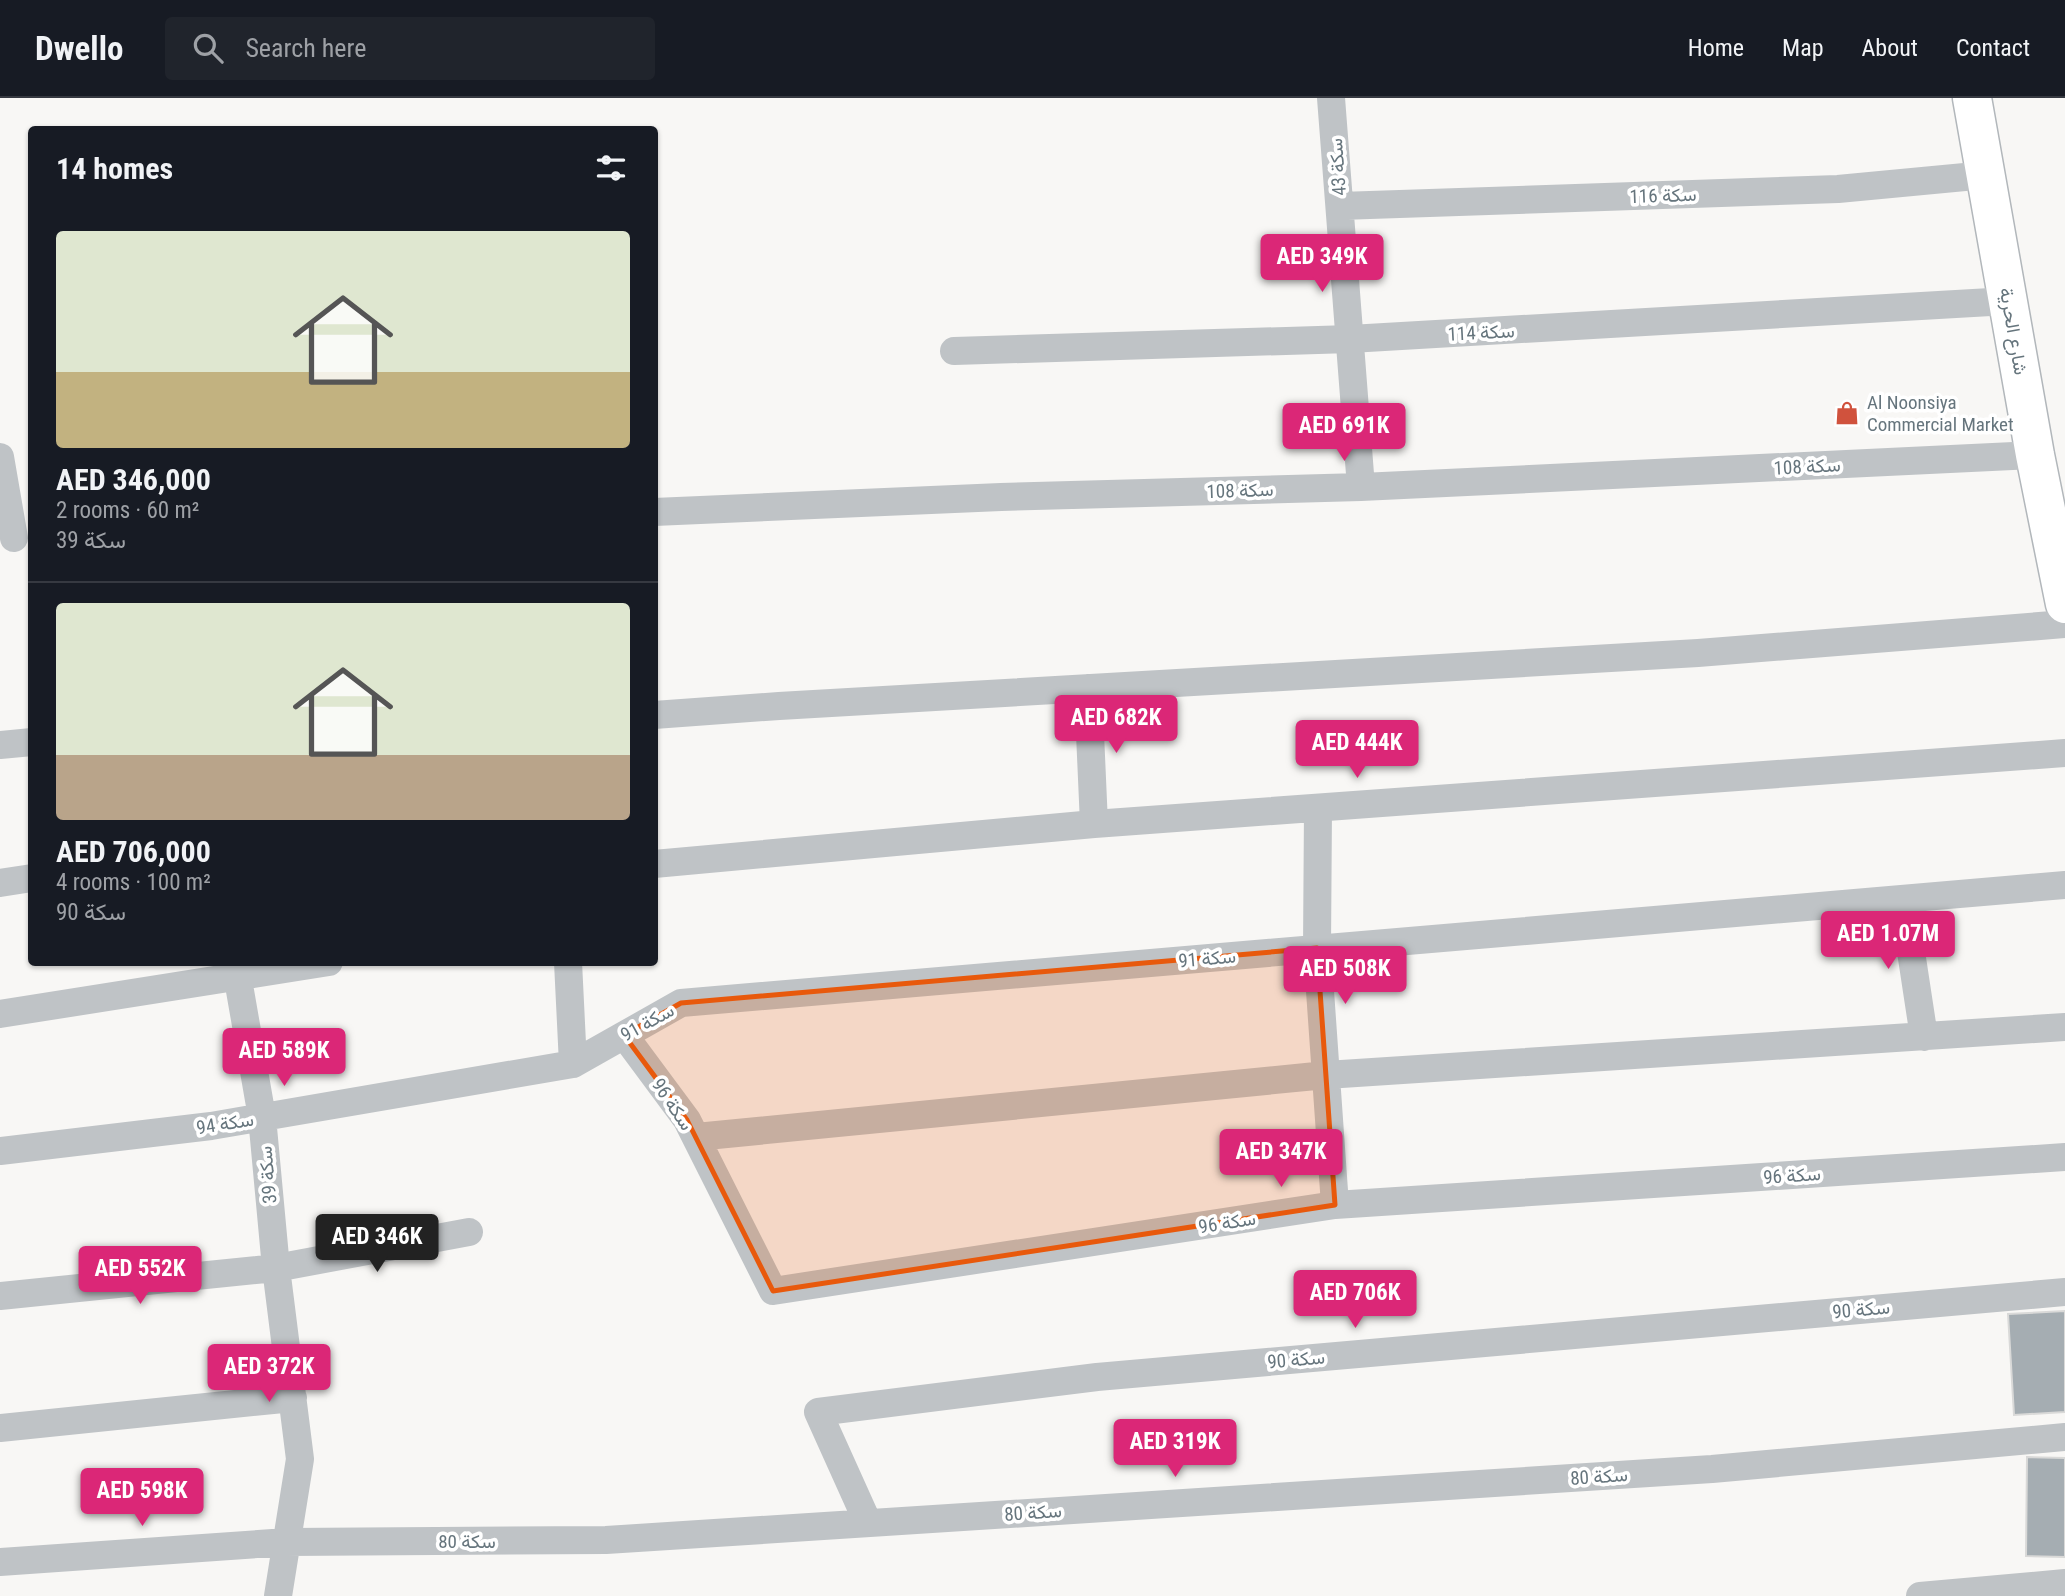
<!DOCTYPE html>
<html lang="en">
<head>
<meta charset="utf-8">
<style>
	:root { --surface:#171b24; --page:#20242c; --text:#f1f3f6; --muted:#9ea1a6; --line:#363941; --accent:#db2777 }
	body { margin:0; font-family:"Roboto Condensed",Vazirmatn,sans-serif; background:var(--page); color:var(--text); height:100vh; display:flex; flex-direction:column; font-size:26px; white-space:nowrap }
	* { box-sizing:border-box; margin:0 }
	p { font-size:23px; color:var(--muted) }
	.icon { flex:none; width:38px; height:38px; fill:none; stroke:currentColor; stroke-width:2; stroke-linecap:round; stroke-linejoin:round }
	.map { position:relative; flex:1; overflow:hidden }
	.side { position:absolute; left:28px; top:28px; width:630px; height:840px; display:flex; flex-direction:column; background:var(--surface); border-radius:7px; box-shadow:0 2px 5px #0004 }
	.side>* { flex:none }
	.price { position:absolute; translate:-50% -60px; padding:0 16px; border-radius:7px; background:var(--accent); color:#fff; font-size:23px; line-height:46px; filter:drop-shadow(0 2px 4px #0008) }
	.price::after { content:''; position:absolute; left:50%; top:42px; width:21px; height:16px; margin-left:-10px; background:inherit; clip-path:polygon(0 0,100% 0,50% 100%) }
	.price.current { background:#222; color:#fff }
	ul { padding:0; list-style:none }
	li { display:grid; align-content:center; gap:14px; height:371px; padding:0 28px }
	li+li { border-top:2px solid var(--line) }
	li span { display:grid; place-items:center; height:217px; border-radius:7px; color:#555 }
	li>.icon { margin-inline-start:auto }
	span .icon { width:126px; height:126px; fill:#fffc; stroke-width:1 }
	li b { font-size:30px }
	h2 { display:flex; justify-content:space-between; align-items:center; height:84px; padding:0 28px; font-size:30px }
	header { display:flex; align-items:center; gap:42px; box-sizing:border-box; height:98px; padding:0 35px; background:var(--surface); border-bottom:2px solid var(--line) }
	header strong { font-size:33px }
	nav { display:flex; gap:38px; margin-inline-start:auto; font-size:24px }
	.search { width:490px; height:63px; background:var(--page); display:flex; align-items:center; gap:18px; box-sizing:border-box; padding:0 24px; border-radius:7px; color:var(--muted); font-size:26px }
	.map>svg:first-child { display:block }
	.building { fill:#a5adb2; stroke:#d9d9d8; stroke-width:2 }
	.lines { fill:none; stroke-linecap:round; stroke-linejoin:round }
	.secondary-casing { stroke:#b2b7bb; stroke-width:41 }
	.street { stroke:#bfc3c6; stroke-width:28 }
	.secondary { stroke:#fff; stroke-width:38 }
	.marked { fill:#e8590c; fill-opacity:0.2; stroke:#e8590c; stroke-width:5; stroke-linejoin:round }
	.labels { text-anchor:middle; stroke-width:7; stroke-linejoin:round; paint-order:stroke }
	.street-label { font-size:19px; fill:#66757d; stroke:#fff }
	.poi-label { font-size:19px; fill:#66757d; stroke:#fff; text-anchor:start }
</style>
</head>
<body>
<header>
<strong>Dwello</strong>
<div class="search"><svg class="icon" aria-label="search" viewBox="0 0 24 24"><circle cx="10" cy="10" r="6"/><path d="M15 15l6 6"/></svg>Search here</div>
<nav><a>Home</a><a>Map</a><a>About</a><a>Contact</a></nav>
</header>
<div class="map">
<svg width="2065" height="1498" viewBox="0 0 2065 1498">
	<rect width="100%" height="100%" fill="#f8f7f5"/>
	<path class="building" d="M2065,1213V1314L2014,1317L2008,1216Z
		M2027,1359L2065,1360V1459L2026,1458Z"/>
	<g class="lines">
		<g class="secondary-casing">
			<path id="secondary" d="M1972,0L2035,357L2065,506"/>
		</g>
		<path class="street" d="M1331,0L1361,389
			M1340,108L1838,91L1986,77
			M954,253L1350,241L2008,203
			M0,359L14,440
			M654,414L1001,399L1361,389L2035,357
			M1088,590L1094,726
			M654,617L779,608L1698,555L2065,526
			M0,647L32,644
			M1318,710L1317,850L1335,1107
			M654,766L1094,726L2065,655
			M0,785L32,780
			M1903,801L1924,939
			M235,864L262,1019L276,1170L300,1361L278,1498
			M568,864L573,966
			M0,916L329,864
			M624,937L687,1022L773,1193L1335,1107L2065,1059
			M696,1039L1326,977L2065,929
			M0,1053L211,1028L573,966L681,905L2065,787
			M0,1198L276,1170L469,1134
			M0,1330L293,1300
			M868,1425L818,1314L1097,1279L2065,1194
			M0,1464L287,1444L606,1442L1712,1371L2065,1339
			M1920,1498L2065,1485"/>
		<use href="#secondary" class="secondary"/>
	</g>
	<path class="marked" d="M1317,850L1335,1107L773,1193L687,1022L624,937L681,905Z"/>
	<defs>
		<g id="shop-bare" transform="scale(1.89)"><path d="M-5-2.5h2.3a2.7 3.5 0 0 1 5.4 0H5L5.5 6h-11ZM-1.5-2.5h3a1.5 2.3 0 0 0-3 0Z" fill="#d0523d" stroke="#fff" stroke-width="2.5" paint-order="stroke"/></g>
	</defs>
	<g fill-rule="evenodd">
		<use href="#shop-bare" x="1847" y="315"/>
	</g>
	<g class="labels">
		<g class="street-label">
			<text transform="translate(1337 69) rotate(-94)" y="7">سكة 43</text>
			<text transform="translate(1663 97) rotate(-2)" y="7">سكة 116</text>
			<text transform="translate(2014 233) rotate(80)" y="7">شارع الحرية</text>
			<text transform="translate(1481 234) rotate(-3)" y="7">سكة 114</text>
			<text transform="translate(1807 368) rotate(-3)" y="7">سكة 108</text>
			<text transform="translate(1240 392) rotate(-2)" y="7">سكة 108</text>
			<text transform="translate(1207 860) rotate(-5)" y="7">سكة 91</text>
			<text transform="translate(647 924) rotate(-29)" y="7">سكة 91</text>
			<text transform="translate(673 1006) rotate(56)" y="7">سكة 96</text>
			<text transform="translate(225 1025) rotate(-9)" y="7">سكة 94</text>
			<text transform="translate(267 1077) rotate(-95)" y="7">سكة 39</text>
			<text transform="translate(1792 1077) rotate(-4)" y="7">سكة 96</text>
			<text transform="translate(1227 1124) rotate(-9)" y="7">سكة 96</text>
			<text transform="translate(1861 1211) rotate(-5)" y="7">سكة 90</text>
			<text transform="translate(1296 1261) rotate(-5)" y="7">سكة 90</text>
			<text transform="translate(1599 1378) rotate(-4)" y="7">سكة 80</text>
			<text transform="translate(1033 1414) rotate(-4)" y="7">سكة 80</text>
			<text x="467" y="1450">سكة 80</text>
		</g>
		<g class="poi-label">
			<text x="1867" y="311">Al Noonsiya<tspan x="1867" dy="22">Commercial Market</tspan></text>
		</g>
	</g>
</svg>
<b class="price" style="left:1322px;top:196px">AED 349K</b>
<b class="price" style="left:1344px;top:365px">AED 691K</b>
<b class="price" style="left:1116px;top:657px">AED 682K</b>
<b class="price" style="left:1357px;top:682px">AED 444K</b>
<b class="price" style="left:1888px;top:873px">AED 1.07M</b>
<b class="price" style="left:1345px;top:908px">AED 508K</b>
<b class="price" style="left:284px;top:990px">AED 589K</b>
<b class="price" style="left:1281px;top:1091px">AED 347K</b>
<b class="price current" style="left:377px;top:1176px">AED 346K</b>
<b class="price" style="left:140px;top:1208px">AED 552K</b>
<b class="price" style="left:1355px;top:1232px">AED 706K</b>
<b class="price" style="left:269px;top:1306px">AED 372K</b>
<b class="price" style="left:1175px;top:1381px">AED 319K</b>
<b class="price" style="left:142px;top:1430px">AED 598K</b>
<section class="side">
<h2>14 homes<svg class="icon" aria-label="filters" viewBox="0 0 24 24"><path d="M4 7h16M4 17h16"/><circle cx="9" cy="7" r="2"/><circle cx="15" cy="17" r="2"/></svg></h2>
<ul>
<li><span style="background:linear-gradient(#dfe7d0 65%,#c2b280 0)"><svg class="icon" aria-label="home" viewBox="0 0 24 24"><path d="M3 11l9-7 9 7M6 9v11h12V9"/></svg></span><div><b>AED 346,000</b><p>2 rooms · 60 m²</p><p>سكة 39</p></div></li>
<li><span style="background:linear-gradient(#dfe7d0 70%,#b9a48a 0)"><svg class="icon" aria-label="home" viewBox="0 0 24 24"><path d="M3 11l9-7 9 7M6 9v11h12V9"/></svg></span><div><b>AED 706,000</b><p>4 rooms · 100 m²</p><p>سكة 90</p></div></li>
</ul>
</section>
</div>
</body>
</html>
